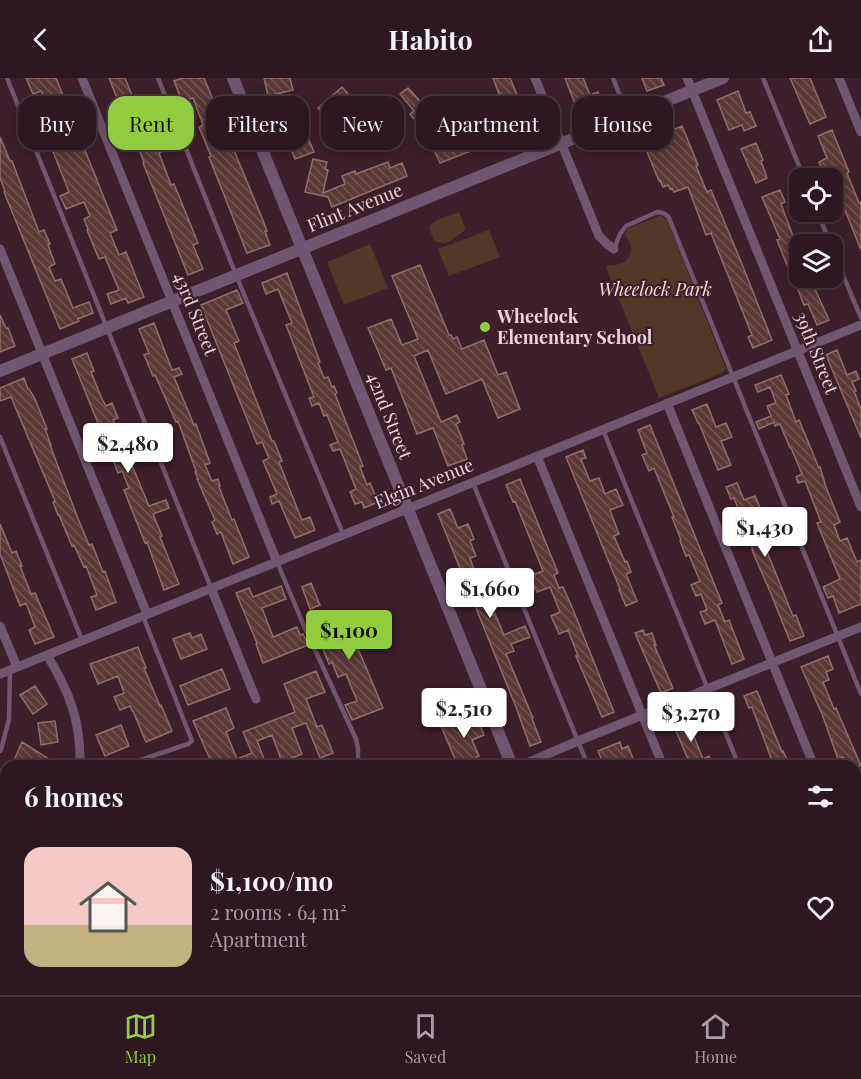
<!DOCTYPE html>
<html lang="en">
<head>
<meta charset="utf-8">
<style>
	:root { --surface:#2d1720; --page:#352029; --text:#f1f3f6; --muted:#a79fa5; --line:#48363e; --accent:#91cd3f }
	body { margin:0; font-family:"Playfair Display",serif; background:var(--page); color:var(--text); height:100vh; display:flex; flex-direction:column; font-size:22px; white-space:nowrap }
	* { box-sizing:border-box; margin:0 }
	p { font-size:20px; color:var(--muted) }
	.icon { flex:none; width:33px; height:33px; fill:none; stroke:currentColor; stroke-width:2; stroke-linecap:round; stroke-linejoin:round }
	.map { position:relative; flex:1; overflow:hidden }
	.side { position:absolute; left:0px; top:682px; width:861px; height:236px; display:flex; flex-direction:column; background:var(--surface); border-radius:18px 18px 0 0; box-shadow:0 3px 15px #0003,0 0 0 2px var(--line) }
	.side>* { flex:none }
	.top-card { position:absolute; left:18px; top:18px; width:825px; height:54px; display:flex; gap:12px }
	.fabs { position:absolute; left:789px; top:90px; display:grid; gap:12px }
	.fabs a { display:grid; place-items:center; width:54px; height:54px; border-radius:12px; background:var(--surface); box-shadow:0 3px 15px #0003,0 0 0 2px var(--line); font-size:30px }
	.price { position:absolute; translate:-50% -51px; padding:0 14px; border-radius:6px; background:#fff; color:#222; font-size:20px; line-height:39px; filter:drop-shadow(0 2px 3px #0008) }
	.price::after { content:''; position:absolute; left:50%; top:36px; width:18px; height:14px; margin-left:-9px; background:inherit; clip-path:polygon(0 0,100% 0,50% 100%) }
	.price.on { background:var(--accent); color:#111 }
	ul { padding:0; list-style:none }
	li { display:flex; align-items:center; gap:18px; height:150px; padding:0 24px }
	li+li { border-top:2px solid var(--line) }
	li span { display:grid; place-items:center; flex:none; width:168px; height:120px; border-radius:18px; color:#555 }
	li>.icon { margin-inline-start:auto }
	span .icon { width:72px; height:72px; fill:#fffc; stroke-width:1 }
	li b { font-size:26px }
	h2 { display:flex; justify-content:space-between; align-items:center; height:72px; padding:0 24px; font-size:26px }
	.tag { padding:0 21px; border-radius:18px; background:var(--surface); box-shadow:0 3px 15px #0003,0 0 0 2px var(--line); font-size:21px; line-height:54px }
	.tag.on { background:var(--accent); color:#111 }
	header { display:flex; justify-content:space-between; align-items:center; height:78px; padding:0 24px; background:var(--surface); font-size:27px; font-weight:700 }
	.dock { display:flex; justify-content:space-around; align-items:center; height:84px; border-top:2px solid var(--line); background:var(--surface); font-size:16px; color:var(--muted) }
	.dock a { display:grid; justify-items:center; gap:3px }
	.dock .on { color:var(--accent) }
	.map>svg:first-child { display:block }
	.green { fill:#533829 }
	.building { fill:url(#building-back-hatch); stroke:#936e6b; stroke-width:1.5 }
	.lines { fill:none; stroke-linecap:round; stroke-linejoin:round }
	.service { stroke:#70566e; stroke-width:4.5 }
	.minor { stroke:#70566e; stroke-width:9 }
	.tertiary { stroke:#70566e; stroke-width:12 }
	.poi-dot { fill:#91cd3f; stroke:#3c1f2b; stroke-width:2 }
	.labels { text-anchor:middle; stroke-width:4.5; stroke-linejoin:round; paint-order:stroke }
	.street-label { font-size:18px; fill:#e9d5dc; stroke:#3c1f2b }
	.park-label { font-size:18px; font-style:italic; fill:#f6ded1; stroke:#3c1f2b }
	.poi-label { font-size:18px; font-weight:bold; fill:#e9d5dc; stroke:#3c1f2b; text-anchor:start }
</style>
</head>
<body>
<header><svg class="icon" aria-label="back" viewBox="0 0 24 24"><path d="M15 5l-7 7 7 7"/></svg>Habito<svg class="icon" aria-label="share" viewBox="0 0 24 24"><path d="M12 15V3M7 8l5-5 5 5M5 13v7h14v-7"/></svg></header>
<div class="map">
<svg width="861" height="917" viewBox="0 0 861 917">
	<defs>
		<pattern id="building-back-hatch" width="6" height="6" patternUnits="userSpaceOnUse" patternTransform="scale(1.5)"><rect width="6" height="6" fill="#5b3736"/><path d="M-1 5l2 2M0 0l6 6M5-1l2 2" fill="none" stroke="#735352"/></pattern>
	</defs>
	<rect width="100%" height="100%" fill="#3c1f2b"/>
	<path class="green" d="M459,134L465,150V152C453,161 449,168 434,163L429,150L430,147L437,142Z
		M661,137L667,142L726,291L722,295L659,320L606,189L608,187C620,189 635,181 630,166C630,165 626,158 625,157L627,151Z
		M489,152L500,179L449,198L438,171Z
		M370,166L388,210L344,227L327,184Z"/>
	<path class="building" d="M26,0H56L117,152L110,155L119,177L126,174L144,219L128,225L126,220L111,226L107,216L119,212L105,179L99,181L87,152L88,151L84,141L90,138L84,124L66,131L60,118L69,114L50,66L57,64L54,56L60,54L45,18L44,19L41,13L33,16Z
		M109,0H125L146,52L151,50L161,74L159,75L171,107L174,106L198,165L193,167L203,191L188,197L143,85L144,84L132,54L131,55Z
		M182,0H204L262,140L267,153H265L270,167L247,175L209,79L211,78L199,49L203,47L193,20L182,23L174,3Z
		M264,0H290L293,12L268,18Z
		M493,0H510L523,31L507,37Z
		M565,0H583L590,17L598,14L604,29L580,39Z
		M642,0H661L664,7L647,13Z
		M790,0H810L826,39L810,46Z
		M342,9L354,23L331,45L318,30Z
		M408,10L421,24L425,21L433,32L430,34L439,44L425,55L410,36L414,33L400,16Z
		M738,13L746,35L750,34L756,48L744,53L742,47L729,52L717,22Z
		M373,30L387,36L381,51L398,59L393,70L361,56Z
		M504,37L512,57L440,85L434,72L450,66L448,60Z
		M294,38L297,46L304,43L308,54L306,55L314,74L295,81L280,43Z
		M682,48L698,87L696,88L707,114L711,112L742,186L772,262L753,270L748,259L752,257L711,155L706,157L688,109L674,114L672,110L670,111L668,107L663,109L660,102L659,103L643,64Z
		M832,52L849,94L847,95L859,125L861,124V172L832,100H826L819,84L827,80L818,58Z
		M0,59L10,83H12L39,154L44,152L50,166L48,167L55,186L49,189L55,203L61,201L73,230L89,224L93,235L78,241L79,243L60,251L4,114L5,113L0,100Z
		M756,65L763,82L761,83L767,100L756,105L741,71Z
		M313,81L327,84L325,91L328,92L323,115L345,106L342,98L355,93L356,96L388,84L390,90L402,85L407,98L332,129L328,119L305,114Z
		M780,112L785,124L781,126L800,177V200H810L829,242L817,247L808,226L804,227L790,191L789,192L777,162L780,161L762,119Z
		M420,187L449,257H451L453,261L457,259L462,271L484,262L498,297L506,294L520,331L498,340L482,301L446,316L428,272L414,278L441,344L457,337L460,344L456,346L464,366L462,367L467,381L448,388L433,350L417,356L391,290L386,292L368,250L391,241L402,267L418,261L392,198Z
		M287,195L320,284L318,285L324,300L328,299L332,309L334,308L337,315L335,316L363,388L360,389L367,407L370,405L378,424L364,430L362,424L355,426L350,414L356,411L340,371L333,373L330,367L338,364L327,337L324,338L319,325L312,328L309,320L314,319L286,247L292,245L278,211L266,216L262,205Z
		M237,212L243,225L226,232L239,263L234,265L272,363H274L282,383L279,384L299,435L302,442L310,439L315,452L295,460L279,423L272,426L270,419L277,416L263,383L269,380L262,364L257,366L201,227Z
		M0,237L6,250H8L15,268L0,274Z
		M154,245L172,292L179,290L182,296L174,299L194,347L196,346L210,385L205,387L212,403L218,401L220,408L219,409L232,442L234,441L249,479L233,486L221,454L217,456L212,444L215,442L197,401H198L195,394L196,393L178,343L176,344L155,297L153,298L144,277L149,275L139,251Z
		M837,272L847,297L856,293L859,301L852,304L856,313H854L861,331V360L826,277Z
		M87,275L94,293L91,294L102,321L106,328L112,325L118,340L113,342L149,428L166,422L169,430L153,436L162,458L160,459L179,506L164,512L147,464L145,465L124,412L129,410L122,393L118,395L72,281Z
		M781,297L789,316L786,317L796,344L799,342L819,390L820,389L826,409L840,444L834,447L840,463L847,460L857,484L861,482V526L839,535L833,518L828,520L823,509L840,501L817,445L821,444L805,403L798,405L796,399L802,396L791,370H790L780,346L775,348L774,344L759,351L756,344L771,338L767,328L776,325L770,309L758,314L755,307Z
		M24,300L28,311H29L35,321L47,351H45L51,367H50L77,438L89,467L92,466L103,494L105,493L116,524L96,532L91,519L97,517L86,488L84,489L74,467L72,468L59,437H58L53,424L55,423L11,319L0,323V310Z
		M707,326L716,349L726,345L732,359L721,363L731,387L718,392L699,345H698L692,332Z
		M650,347L722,525L718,527L725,544L729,542L744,581L732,586L715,542L705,546L700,534L707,532L701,516L696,518L691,507L700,503L689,477L686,478L680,463L681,462L672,439H674L654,390L649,393L642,377L647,375L638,352Z
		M583,372L586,380L581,381L590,403L599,400L605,416L616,411L623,427L610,432L619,456L614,458L625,484L627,483L631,494L626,496L637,523L626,528L619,512L620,511L566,379Z
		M520,401L558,495L554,497L559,510L563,509L572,529L614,634L602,639L576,578H578L568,552L559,556L551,538L560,534L550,509L537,514L530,498L543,493L515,423L513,424L506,407Z
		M737,405L744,422L755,418L762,434L759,435L767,454L760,456L793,538L796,537L804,558L790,563L771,516L752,472H753L743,448H745L734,420L731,421L726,409Z
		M450,431L458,450L468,446L474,461L470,463L476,478L470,480L472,486L492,537L495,536L504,557L525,548L530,559L511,566L514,573L506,576L533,640L532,641L541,664L530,668L516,629L438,436Z
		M0,446L12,475L16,473L22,488H20L31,516L35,515L54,559L35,566L29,552L35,549L26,525L20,528L0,476Z
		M311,505L320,527L310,531L302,509Z
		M281,508L286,521L262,530L273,559L297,549L300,557L303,556L308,567L263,585L256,566L257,565L236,515L249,510L253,519Z
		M357,534L358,538L362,537L369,555L354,561L383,630L352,642L345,627L357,623L346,596L338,599L332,584L329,586L322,569L319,570L311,552Z
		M643,552L645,557L652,555L656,567H654L673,610L661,615L635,555Z
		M190,555L192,560L201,556L207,571L181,581L173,561Z
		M138,569L146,590H144L160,628L161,627L172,653L146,664L133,633H132L130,628L120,632L114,619L124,615L118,598L98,606L90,586Z
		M828,578L833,591L826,594L829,602L823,604L834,631L836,630L861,688H847L843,679L838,681L822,636L801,589Z
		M222,591L230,611L188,627L180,608Z
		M316,593L325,614L306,621L317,649L322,647L333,675L320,680L306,645L292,650L302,676L282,684L272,657L257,663L267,688H213L193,643L226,630L234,650L226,654L237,681L252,675L243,654L295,634L284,606Z
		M35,608L47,626L33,636L20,617Z
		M757,613L782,674L783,673L790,688H774L752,629L749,630L744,618Z
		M475,635L484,657L472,662L479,678L476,679L477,683L464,688H458L441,648Z
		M687,635L695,655L693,656L703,681L709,678L713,688H685L690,686L674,648L680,646L678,639Z
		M55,643L58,664L41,667L38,645Z
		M121,647L129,668L105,678L96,657Z
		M22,664L60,688H35L15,680Z
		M620,664L622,671L628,668L636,688H613L611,682L603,685L598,673Z"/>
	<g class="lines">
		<path class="service" d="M7,0L211,510
			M158,0L236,197L343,456
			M613,0L628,38
			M763,0L804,100
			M817,134L831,166
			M614,171L620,156L626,148L657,134C663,134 666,136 669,140L861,616
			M832,171L861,240
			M603,352L739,688
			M0,359L82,562
			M473,405L588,688
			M277,484L304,548L356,661L358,671V688
			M0,673L1,672L9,641L10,593
			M123,688L188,666L192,663L143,538
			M97,912V917
			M532,912L534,917
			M677,912L679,917
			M829,912L831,917
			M296,917L297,912
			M391,917L392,912"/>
		<path class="minor" d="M82,0L277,484
			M535,0L599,158L607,166L614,171
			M687,0L861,429
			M839,0L861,54
			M0,171L147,536
			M667,325L814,688
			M537,378L663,688
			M211,510L256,621
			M0,548L17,589
			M47,577C70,615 81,643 80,688
			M0,596L861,247
			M520,688L578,663L861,549
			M0,788L6,787
			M855,789L861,804
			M753,912L755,917
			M9,917V912
			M266,917L267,912
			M281,917L282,912"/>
		<path class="tertiary" d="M233,0L512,688
			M0,293L723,0
			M855,857L861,855
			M602,912L604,917
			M706,917L718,912"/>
	</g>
	<circle class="poi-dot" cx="485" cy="249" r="6"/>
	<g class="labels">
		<g class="street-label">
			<text transform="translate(355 130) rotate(-22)" y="6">Flint Avenue</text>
			<text transform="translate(195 236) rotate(68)" y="6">43rd Street</text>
			<text transform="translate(816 275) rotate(68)" y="6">39th Street</text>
			<text transform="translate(389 338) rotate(68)" y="6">42nd Street</text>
			<text transform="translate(424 406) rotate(-22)" y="6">Elgin Avenue</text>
		</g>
		<g class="park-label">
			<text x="655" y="218">Wheelock Park</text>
		</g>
		<g class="poi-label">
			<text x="497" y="245">Wheelock<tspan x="497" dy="21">Elementary School</tspan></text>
		</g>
	</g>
</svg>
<div class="fabs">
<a><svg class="icon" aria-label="locate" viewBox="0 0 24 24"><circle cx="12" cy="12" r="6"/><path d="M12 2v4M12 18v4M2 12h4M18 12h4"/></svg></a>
<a><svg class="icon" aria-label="layers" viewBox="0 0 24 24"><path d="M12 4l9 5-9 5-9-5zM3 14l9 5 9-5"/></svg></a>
</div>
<b class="price" style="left:128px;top:396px">$2,480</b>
<b class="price" style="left:765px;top:480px">$1,430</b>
<b class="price" style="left:490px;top:541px">$1,660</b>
<b class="price on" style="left:349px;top:583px">$1,100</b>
<b class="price" style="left:464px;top:661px">$2,510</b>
<b class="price" style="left:691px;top:665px">$3,270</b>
<div class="top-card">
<a class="tag">Buy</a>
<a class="tag on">Rent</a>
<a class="tag">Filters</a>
<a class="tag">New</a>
<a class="tag">Apartment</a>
<a class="tag">House</a>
</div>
<section class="side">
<h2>6 homes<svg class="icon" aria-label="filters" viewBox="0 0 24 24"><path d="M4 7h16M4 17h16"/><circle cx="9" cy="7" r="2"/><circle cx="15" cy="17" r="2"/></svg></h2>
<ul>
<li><span style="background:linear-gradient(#f6c9c9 65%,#c2b280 0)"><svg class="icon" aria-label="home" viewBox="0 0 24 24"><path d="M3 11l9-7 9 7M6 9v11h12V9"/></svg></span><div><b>$1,100/mo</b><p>2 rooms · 64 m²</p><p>Apartment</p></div><svg class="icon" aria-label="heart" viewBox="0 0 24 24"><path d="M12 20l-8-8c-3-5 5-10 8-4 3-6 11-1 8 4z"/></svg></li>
</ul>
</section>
</div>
<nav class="dock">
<a class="on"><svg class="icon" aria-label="map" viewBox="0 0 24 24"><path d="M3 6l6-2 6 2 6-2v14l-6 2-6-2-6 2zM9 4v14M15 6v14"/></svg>Map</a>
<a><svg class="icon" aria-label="saved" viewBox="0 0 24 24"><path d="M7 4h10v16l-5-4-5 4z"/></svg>Saved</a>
<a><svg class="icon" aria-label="home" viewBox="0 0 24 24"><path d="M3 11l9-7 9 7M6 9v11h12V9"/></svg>Home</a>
</nav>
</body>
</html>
